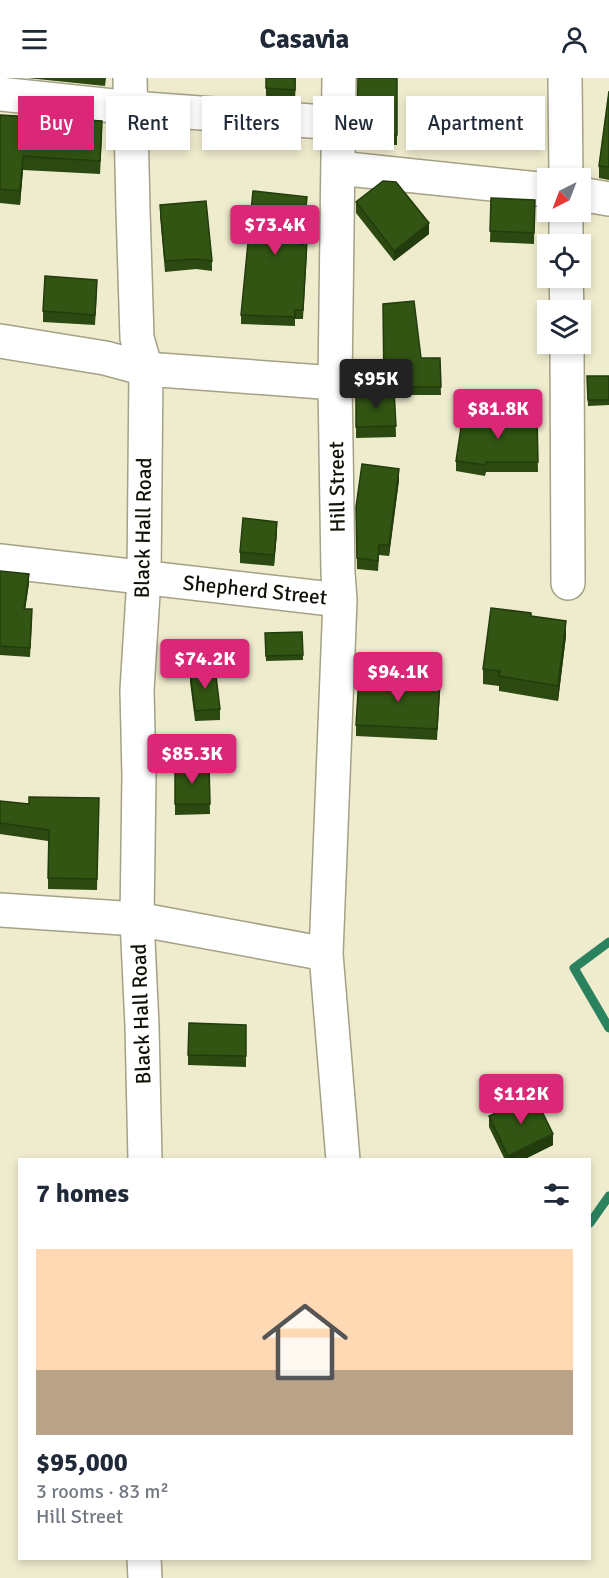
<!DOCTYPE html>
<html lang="en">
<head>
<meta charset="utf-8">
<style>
	:root { --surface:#fff; --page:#f6f6f7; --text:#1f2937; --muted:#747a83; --line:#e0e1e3; --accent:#db2777 }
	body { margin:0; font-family:Signika,sans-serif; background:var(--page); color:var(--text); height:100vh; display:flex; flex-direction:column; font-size:22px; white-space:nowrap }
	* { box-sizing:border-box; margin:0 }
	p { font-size:20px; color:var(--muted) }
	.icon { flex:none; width:33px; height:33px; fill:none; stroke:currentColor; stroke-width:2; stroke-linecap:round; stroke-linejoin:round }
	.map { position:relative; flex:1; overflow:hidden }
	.sheet { position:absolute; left:18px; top:1080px; width:573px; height:402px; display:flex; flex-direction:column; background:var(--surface); border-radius:0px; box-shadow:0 3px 9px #0003 }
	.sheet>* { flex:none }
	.hud { position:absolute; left:18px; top:18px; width:573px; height:54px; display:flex; gap:12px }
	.needle { width:39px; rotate:222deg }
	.tools { position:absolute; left:537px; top:90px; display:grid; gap:12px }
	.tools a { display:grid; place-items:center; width:54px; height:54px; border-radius:0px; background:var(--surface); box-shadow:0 3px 9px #0003; font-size:30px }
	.price { position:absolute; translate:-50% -51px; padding:0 14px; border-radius:6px; background:var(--accent); color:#fff; font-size:20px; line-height:39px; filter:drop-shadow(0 2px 3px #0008) }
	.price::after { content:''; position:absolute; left:50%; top:36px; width:18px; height:14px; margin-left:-9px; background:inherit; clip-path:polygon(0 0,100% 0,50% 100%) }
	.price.active { background:#222; color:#fff }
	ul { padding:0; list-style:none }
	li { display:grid; align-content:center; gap:12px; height:318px; padding:0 18px }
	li+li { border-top:2px solid var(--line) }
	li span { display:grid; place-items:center; height:186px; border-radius:0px; color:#555 }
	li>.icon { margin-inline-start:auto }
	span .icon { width:108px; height:108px; fill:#fffc; stroke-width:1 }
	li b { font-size:26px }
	h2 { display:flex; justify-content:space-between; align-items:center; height:72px; padding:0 18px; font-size:26px }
	.tag { padding:0 21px; border-radius:0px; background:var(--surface); box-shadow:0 3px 9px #0003; font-size:21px; line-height:54px }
	.tag.active { background:var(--accent); color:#fff }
	header { display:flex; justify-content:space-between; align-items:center; height:78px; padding:0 18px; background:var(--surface); font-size:27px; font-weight:800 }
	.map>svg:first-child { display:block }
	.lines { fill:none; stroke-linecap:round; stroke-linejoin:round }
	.stream { stroke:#2a825f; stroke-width:9 }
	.street-casing { stroke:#a4a185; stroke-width:36 }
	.street { stroke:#fff; stroke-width:33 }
	.wall { fill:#2b4910 }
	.shaded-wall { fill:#233c0d }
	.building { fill:#325513; stroke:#233c0d; stroke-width:1.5 }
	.labels { text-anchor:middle; stroke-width:6; stroke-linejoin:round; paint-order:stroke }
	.street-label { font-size:21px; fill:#121107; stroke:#fff }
</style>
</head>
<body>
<header><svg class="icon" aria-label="menu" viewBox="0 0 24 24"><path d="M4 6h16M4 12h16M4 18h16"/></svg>Casavia<svg class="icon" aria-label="person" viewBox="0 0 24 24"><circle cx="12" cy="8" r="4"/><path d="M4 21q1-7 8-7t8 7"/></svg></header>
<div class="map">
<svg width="609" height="1500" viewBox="0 0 609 1500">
	<rect width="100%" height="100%" fill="#efecce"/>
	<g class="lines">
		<path class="stream" d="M609,864L574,890L609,950
			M590,1145L609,1118"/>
		<g class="street-casing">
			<path id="street" d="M130,0L133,132L137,260L146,291L144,500L137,612L139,698L137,841L142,948L145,1082
				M565,0L566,100
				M0,16L132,30L338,45
				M338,90L548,112
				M580,116L609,121
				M566,134V166
				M566,200L567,232
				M0,263L105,280L146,291L335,305
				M567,266L568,505
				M0,483L340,522L338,495L335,305L339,0
				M340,522L326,876L343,1082
				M0,832L137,841L326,876
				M144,1480L145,1500"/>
		</g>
		<use href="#street" class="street"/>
	</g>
	<path class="wall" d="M27,0H106L105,8Z
		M266,0H296L295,23L266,21Z
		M358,0H397V67H389V70L357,69Z
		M609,13V102L599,100V88Z
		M0,37L102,57L100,96L23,92L20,127L0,125Z
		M491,120L535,122L534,166L490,164Z
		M356,124L429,156L394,183L356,135Z
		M160,127L212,183V193L196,191L165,194L160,138Z
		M307,129L303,167L307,173L303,241H295V248L241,246V237Z
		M97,212L95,247L43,244V233Z
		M383,226L421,280H440L441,317H395L396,359L356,360V316L384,315Z
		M587,298H609V327L588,328Z
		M537,339L538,394H486L485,398L456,393V383L512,343Z
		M399,402L389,478L379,477L378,493L357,491L356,429Z
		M277,455L274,488L240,485V474Z
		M0,493L29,505L25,531L32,541L30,579L0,577Z
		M531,538L566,558L558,623L499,613V608L483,606V591Z
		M265,555L303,577V582L266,583Z
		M190,593L220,631V642L195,643L190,604Z
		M440,614L437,662L356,658V647Z
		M209,687L210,736L175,737V688Z
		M99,720L97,812L48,811V763L0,756V723L29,726Z
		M246,947V989L188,987V977Z
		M489,1038L553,1067L523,1082H505L489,1049Z"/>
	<path class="shaded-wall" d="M23,78V92L20,127V113Z
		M307,119V129L302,177V167Z
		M429,145V156L394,183V173Z
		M399,391V402L389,478V467Z
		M277,444V455L274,488V477Z
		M29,496V505L24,540V531Z
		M566,543V558L558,623V608Z
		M553,1056V1067L523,1082H508V1078Z"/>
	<path class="building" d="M266,0H295V12L266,10Z
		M358,0H397V57H389V59H357Z
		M609,13V89L599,88Z
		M0,37L102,43L100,83L23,78L20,113L0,111Z
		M383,103L396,104L429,145L394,173L356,124Z
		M253,113L307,119L302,167L307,163L303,232H295V239L241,237Z
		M491,120L535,122L534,155L490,153Z
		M206,123L212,183L196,181L165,183L160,127Z
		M45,198L97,202L95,237L43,233Z
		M414,223L421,280H440L441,309H384L383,226Z
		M587,298H609V322H588Z
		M394,315L396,348L356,349V316Z
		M463,336L512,343V339H537L538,384H486L485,387L456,383Z
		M362,386L399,391L389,467H379L378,483L357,480L356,429Z
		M243,440L277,444L274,477L240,474Z
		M0,493L29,496L24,531H32L30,570L0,568Z
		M491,530L531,535V538L566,543L558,608L499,598L500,593L483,591Z
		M302,554L303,577L266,578L265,555Z
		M215,590L220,631L195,633L190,593Z
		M359,599L440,604L437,651L356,647Z
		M209,687L210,726H175V688Z
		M29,719L99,720L97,801L48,800L49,752L0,745V723L29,726Z
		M189,945L246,947V978L188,977Z
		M534,1017L553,1056L508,1078L489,1038Z"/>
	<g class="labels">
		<g class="street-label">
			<text transform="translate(337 409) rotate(-91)" y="7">Hill Street</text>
			<text transform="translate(143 450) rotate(-89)" y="7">Black Hall Road</text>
			<text transform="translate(255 512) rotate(6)" y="7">Shepherd Street</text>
			<text transform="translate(141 936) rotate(-92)" y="7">Black Hall Road</text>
		</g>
	</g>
</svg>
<div class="tools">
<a><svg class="needle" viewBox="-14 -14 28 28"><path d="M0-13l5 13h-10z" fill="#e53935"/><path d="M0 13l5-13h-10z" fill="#747a83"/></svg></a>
<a><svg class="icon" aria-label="locate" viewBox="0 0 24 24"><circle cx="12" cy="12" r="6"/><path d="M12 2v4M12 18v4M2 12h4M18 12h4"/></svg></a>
<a><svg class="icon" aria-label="layers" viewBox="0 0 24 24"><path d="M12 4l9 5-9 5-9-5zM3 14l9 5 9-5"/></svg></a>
</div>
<b class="price" style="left:275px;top:178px">$73.4K</b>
<b class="price active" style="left:376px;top:332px">$95K</b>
<b class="price" style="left:498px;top:362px">$81.8K</b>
<b class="price" style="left:205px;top:612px">$74.2K</b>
<b class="price" style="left:398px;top:625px">$94.1K</b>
<b class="price" style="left:192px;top:707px">$85.3K</b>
<b class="price" style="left:521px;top:1047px">$112K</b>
<div class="hud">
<a class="tag active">Buy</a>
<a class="tag">Rent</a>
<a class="tag">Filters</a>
<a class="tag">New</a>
<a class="tag">Apartment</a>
</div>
<section class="sheet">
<h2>7 homes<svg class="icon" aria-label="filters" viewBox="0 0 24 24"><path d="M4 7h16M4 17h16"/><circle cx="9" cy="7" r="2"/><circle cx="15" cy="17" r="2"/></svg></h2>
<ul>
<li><span style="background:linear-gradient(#ffd9b3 65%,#b9a48a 0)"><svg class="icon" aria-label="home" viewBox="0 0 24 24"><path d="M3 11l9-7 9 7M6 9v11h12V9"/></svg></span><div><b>$95,000</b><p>3 rooms · 83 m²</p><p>Hill Street</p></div></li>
</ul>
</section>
</div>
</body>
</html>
